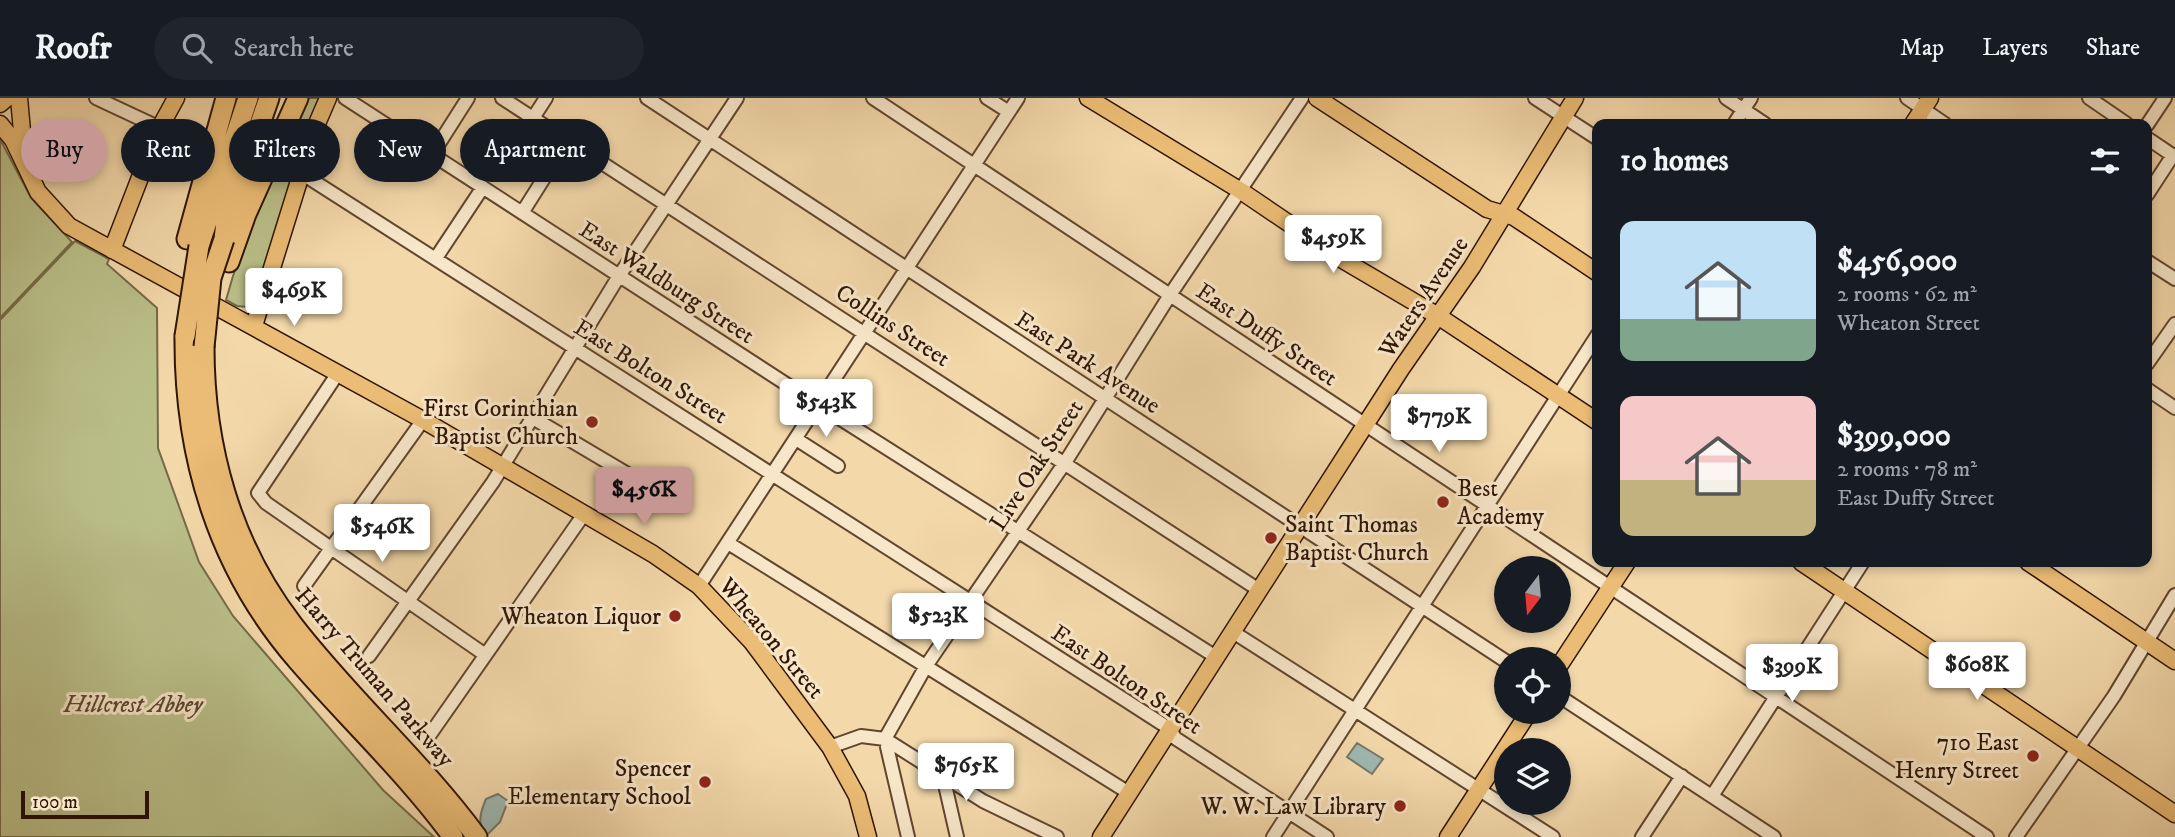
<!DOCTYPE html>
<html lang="en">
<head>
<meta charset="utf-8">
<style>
	:root { --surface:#171b24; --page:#20242c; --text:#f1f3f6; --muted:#9ea1a6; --line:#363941; --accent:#c59692 }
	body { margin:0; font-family:"IM FELL DW Pica",serif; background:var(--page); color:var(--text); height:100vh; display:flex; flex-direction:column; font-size:26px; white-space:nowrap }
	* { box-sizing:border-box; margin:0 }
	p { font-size:23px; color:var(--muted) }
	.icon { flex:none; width:38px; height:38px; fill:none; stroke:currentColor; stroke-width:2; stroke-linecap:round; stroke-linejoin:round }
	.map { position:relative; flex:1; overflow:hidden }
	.drawer { position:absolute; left:1592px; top:21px; width:560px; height:448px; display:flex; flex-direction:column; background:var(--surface); border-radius:14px; box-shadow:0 4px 10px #0003 }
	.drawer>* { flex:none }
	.top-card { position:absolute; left:21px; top:21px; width:665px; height:63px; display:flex; gap:14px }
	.needle { width:46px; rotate:196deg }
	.buttons { position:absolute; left:1494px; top:458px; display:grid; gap:14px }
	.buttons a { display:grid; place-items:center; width:77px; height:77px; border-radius:50%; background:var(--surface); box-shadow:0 4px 10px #0003; font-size:35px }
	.scale { position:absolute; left:21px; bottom:18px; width:128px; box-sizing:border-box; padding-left:7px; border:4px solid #301506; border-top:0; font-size:19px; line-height:24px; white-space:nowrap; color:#301506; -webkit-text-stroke:5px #f7e6c8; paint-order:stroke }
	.price { position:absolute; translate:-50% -60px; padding:0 16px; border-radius:7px; background:#fff; color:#222; font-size:23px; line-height:46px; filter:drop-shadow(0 2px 4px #0008) }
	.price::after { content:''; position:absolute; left:50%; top:42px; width:21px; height:16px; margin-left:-10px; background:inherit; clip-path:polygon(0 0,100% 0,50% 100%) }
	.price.on { background:var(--accent); color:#111 }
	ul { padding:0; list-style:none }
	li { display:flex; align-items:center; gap:21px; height:175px; padding:0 28px }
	li span { display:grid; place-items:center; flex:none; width:196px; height:140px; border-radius:14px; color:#555 }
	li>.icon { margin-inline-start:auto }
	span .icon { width:84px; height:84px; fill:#fffc; stroke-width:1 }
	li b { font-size:30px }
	h2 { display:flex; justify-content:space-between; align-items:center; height:84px; padding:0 28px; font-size:30px }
	.pill { padding:0 24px; border-radius:32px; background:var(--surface); box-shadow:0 4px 10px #0003; font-size:24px; line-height:63px }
	.pill.on { background:var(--accent); color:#111 }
	header { display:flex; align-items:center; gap:42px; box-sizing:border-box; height:98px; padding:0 35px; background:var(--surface); border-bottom:2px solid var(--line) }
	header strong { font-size:33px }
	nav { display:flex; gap:38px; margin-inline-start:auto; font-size:24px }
	.search { width:490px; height:63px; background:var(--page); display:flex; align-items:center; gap:18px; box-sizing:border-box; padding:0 24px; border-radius:38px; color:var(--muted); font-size:26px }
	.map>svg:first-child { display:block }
	.green { fill:#babf89; stroke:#756a48; stroke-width:2 }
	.water { fill:#9eb8b1; stroke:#72776d; stroke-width:2 }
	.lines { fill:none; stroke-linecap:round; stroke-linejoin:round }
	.minor-casing { stroke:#61462f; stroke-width:16 }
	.major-casing { stroke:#301506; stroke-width:19 }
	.highway-casing { stroke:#301506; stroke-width:23 }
	.minor { stroke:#f7e6c8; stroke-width:12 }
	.major { stroke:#eabc75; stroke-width:16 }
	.highway { stroke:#eabc75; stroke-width:19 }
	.highway-bridge-casing { stroke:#301506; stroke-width:23; stroke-linecap:butt }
	.highway-bridge { stroke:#eabc75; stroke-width:19 }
	.poi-dot { fill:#8f2418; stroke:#f7e6c8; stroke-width:2.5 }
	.labels { text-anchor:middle; stroke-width:6; stroke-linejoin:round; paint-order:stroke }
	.street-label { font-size:24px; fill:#301506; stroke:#f7e6c8 }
	.poi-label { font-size:24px; fill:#301506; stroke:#f7e6c8; text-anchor:end }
	.park-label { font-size:24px; font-style:italic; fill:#59482d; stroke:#f7e6c8 }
</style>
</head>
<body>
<header>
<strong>Roofr</strong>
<div class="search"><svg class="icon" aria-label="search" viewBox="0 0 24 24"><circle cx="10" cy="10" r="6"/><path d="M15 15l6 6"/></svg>Search here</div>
<nav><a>Map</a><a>Layers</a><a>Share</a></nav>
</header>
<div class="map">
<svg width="2175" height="739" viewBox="0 0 2175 739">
	<rect width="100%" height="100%" fill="#f3d8aa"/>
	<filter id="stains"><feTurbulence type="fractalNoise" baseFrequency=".00286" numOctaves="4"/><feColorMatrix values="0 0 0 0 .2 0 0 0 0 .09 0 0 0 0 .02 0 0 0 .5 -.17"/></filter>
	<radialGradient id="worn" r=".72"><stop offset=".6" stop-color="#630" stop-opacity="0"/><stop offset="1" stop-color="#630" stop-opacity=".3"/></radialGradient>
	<path class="green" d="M306,0H323L254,203L247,209L237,208L226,202C245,132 276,66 306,0Z
		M0,41L31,100L72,144L0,220Z
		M75,143L109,161L107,166L157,210L158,350L199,464L233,518L383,692L434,739H0V222Z"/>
	<path class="water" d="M1357,645L1383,661L1372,676L1347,659Z
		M498,696L508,703L500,724L486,738C477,725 480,715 486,701Z"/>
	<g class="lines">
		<g class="minor-casing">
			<path id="minor" d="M96,0L160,30
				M345,0L817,306L1216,559
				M502,0L1259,492
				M647,0L1507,564
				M873,0L1987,739
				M987,0L1009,14
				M1535,0L1598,41
				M1726,0L1765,26
				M1907,0L1945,26
				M2089,0L2127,26
				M533,20L546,0
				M1734,26L1751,0
				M2147,27L2165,0
				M2147,40L2175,59
				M433,55L468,0
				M301,75L1125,602L1170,631L1175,640L1327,739
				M2147,97L2173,57
				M522,115L568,42
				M436,160L483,89
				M2147,163L2175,181
				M2147,266L2175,226
				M338,275L258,395L266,405L484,556
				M2147,291L2175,310
				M533,320L646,387
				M796,341L838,368
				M728,445L1129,695
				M304,488L423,322
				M699,488L1018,0
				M1233,534L1553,739
				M369,558L493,384L619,178L737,0
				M1559,598L1774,739
				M429,638L584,416
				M885,641L926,568L1066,363L1170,197L1302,0
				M889,644L887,649L908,739
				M830,649L861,638L885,641L983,703L1057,739
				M943,678L957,739
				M1712,698L1863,464
				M1273,739L1598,236
				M1642,739L1682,678
				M2016,739L2114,598L2175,497"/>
		</g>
		<g class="major-casing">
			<path id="major" d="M19,0L24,55
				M1088,0L1241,93L1343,162L1438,218L1598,324
				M1317,0L1487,111L1514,119L1598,175
				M0,6L7,0
				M0,26L13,42L38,94L69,128L423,322L653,456L699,488L752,544L830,649L857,698L868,739
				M1913,26L1930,0
				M112,152L158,33L176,0
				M254,228L316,28L328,0
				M1801,464L2175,716
				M2028,464L2175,563
				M1559,568L1627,464
				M1101,739L1401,271L1472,169L1575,0
				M1448,739L1529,614"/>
		</g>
		<g class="highway-casing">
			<path id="highway" d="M187,141L226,0
				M224,141L226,124L269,0
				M199,148L248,0
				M229,164L246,116L298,0
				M185,238C184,358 218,471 298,563C349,622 407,676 453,739
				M204,249C204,349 231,447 293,527C350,601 421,663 477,739"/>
		</g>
		<use href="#minor" class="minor"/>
		<use href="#major" class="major"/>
		<use href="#highway" class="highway"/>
		<g class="highway-bridge-casing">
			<path id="highway-bridge" d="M185,238L199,148
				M204,249L211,180L224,141"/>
		</g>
		<use href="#highway-bridge" class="highway-bridge"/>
	</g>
	<g class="poi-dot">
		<circle cx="592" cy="324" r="7"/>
		<circle cx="1443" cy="404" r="7"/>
		<circle cx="1271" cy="440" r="7"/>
		<circle cx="675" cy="518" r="7"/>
		<circle cx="2033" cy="658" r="7"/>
		<circle cx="705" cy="684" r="7"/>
		<circle cx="1400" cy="708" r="7"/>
	</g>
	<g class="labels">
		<g class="street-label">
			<text transform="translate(667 184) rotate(33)" y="8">East Waldburg Street</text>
			<text transform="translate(1423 199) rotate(-56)" y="8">Waters Avenue</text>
			<text transform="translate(893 227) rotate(33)" y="8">Collins Street</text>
			<text transform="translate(1267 236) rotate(34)" y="8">East Duffy Street</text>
			<text transform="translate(1088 264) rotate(33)" y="8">East Park Avenue</text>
			<text transform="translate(651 273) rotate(32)" y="8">East Bolton Street</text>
			<text transform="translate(1036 367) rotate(-57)" y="8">Live Oak Street</text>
			<text transform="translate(772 540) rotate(50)" y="8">Wheaton Street</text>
			<text transform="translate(375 579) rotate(49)" y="8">Harry Truman Parkway</text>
			<text transform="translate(1127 581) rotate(34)" y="8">East Bolton Street</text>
		</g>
		<g class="poi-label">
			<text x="578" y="318">First Corinthian<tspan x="578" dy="28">Baptist Church</tspan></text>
			<text x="1457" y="398" text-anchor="start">Best<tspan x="1457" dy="28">Academy</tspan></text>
			<text x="1285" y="434" text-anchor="start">Saint Thomas<tspan x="1285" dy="28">Baptist Church</tspan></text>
			<text x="661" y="526">Wheaton Liquor</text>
			<text x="2019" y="652">710 East<tspan x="2019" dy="28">Henry Street</tspan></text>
			<text x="691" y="678">Spencer<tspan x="691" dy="28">Elementary School</tspan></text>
			<text x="1386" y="716">W. W. Law Library</text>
		</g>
		<g class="park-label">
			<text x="133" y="614">Hillcrest Abbey</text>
		</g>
	</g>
	<rect width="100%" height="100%" filter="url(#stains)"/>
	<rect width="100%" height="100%" fill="url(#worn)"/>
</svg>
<div class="buttons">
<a><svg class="needle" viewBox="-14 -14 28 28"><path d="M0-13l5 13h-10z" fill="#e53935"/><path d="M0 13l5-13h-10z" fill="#9ea1a6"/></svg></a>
<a><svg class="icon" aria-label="locate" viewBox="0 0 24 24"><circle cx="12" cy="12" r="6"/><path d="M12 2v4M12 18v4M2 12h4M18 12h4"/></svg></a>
<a><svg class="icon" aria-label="layers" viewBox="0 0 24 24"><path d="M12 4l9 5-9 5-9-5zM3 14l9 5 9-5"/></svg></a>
</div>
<div class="scale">100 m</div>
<b class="price" style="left:1333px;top:177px">$459K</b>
<b class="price" style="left:294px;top:230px">$469K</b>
<b class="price" style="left:826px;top:341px">$543K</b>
<b class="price" style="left:1439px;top:356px">$779K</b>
<b class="price on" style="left:644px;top:429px">$456K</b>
<b class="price" style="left:382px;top:466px">$546K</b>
<b class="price" style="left:938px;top:555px">$523K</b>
<b class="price" style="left:1977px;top:604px">$608K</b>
<b class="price" style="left:1792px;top:606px">$399K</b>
<b class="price" style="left:966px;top:705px">$765K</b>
<div class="top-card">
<a class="pill on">Buy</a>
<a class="pill">Rent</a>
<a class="pill">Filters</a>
<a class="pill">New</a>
<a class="pill">Apartment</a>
</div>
<section class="drawer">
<h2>10 homes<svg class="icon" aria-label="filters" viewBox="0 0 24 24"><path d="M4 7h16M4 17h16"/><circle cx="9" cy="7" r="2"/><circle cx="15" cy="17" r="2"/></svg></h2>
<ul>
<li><span style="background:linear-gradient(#bfe0f5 70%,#7fa58c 0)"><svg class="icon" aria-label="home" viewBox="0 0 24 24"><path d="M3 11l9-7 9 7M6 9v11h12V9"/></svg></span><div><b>$456,000</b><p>2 rooms · 62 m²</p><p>Wheaton Street</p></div></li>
<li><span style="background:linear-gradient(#f6c9c9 60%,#c2b280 0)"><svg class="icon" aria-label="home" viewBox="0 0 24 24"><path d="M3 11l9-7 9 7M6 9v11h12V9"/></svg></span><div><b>$399,000</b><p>2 rooms · 78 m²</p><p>East Duffy Street</p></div></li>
</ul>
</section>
</div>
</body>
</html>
